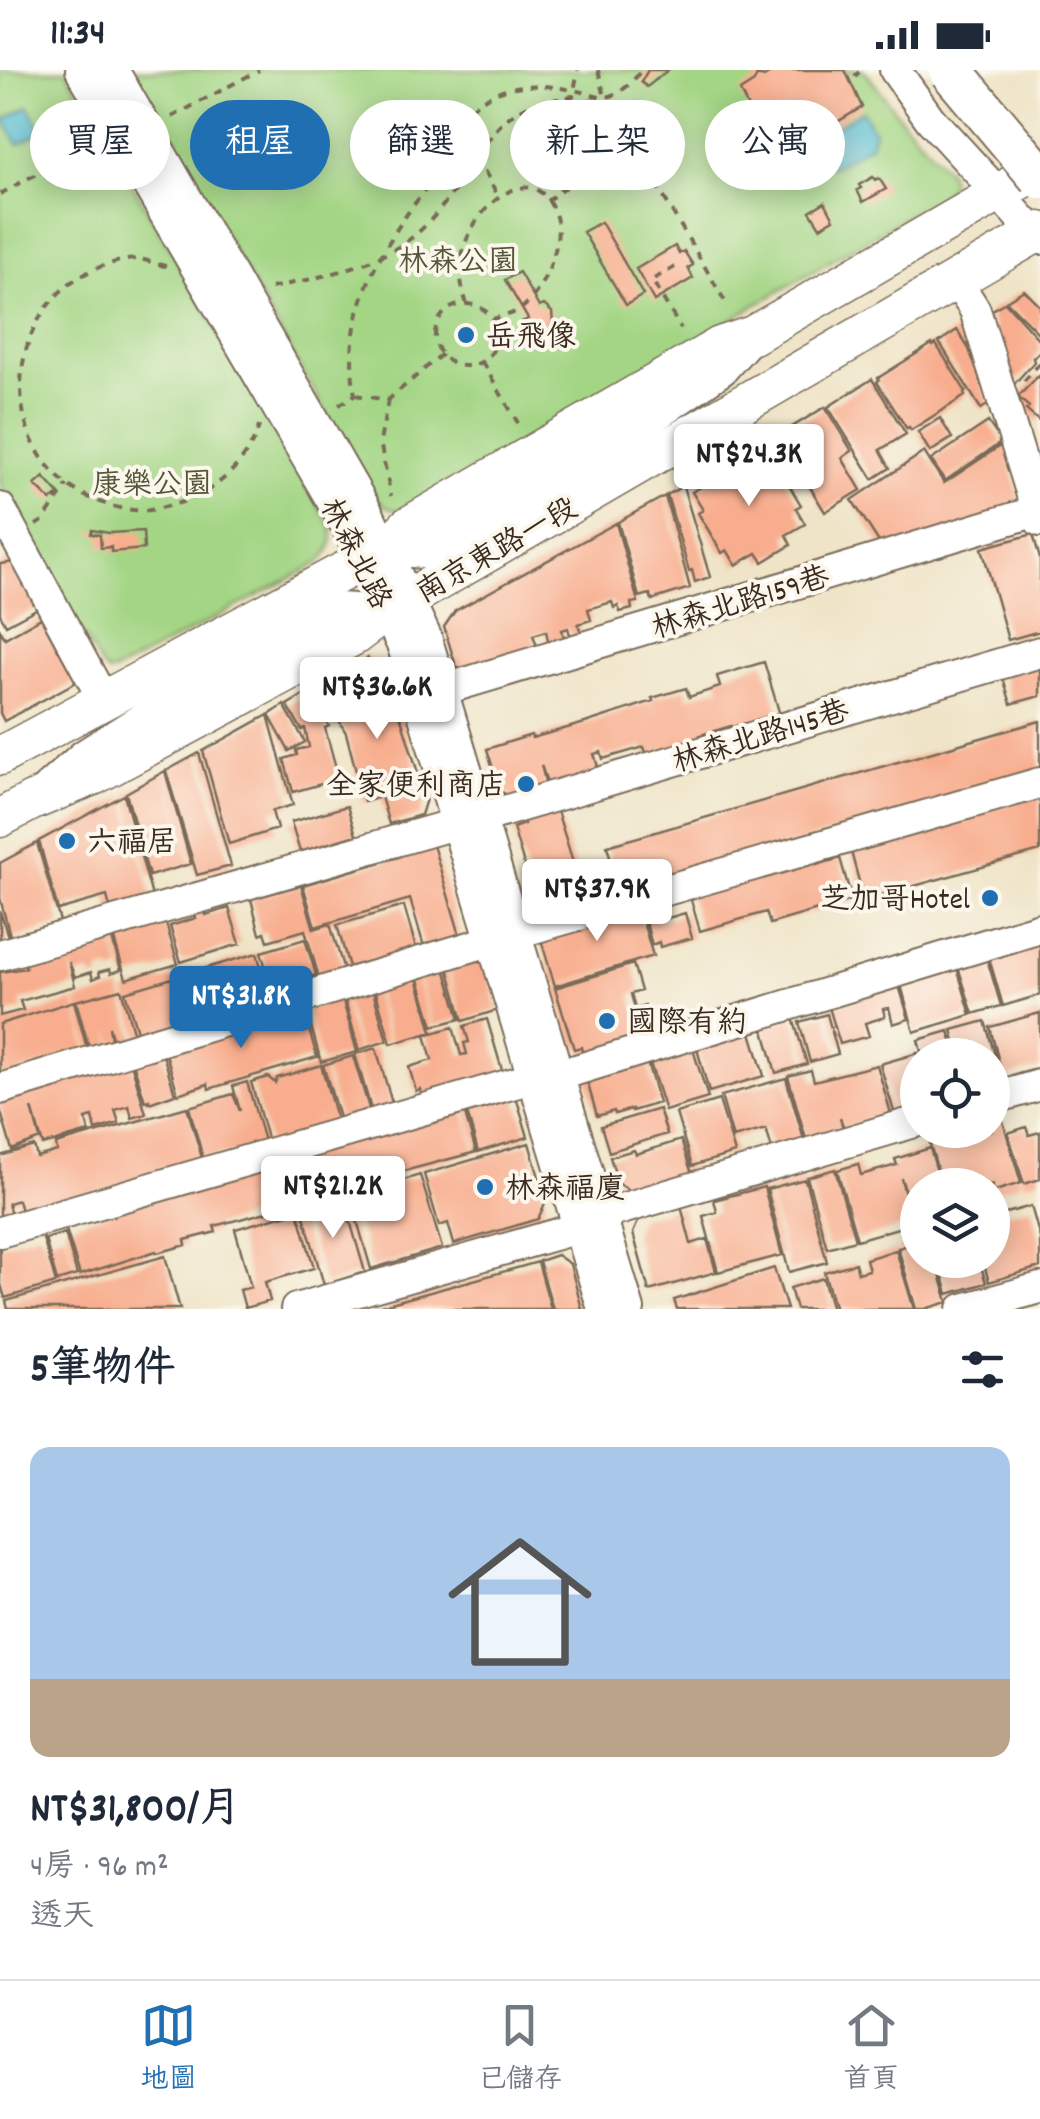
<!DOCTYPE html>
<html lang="zh-TW">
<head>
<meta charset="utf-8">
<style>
	:root { --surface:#fff; --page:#f2f2f3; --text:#1f2937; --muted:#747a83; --line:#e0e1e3; --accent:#1f6fb2 }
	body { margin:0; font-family:Dekko,"LXGW WenKai TC",sans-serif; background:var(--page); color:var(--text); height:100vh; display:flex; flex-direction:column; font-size:38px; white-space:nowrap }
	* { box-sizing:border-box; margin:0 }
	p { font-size:32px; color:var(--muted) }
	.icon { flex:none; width:55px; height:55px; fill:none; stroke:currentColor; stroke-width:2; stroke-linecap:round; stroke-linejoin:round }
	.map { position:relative; height:1239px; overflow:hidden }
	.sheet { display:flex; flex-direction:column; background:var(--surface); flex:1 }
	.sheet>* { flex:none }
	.guide { position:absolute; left:30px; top:30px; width:980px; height:90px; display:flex; gap:20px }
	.fabs { position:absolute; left:900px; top:968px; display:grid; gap:20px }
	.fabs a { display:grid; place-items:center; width:110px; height:110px; border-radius:50%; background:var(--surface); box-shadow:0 5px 25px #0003; font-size:50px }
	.price { position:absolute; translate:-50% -85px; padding:0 22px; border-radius:10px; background:#fff; color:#222; font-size:32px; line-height:65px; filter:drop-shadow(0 2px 5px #0008) }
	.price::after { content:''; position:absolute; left:50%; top:60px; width:30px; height:22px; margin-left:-15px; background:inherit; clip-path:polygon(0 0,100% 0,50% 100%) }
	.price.current { background:var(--accent); color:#fff }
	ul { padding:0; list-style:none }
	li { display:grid; align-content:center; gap:20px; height:530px; padding:0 30px }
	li+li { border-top:2px solid var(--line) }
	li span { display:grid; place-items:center; height:310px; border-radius:20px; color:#555 }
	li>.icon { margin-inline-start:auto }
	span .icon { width:180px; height:180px; fill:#fffc; stroke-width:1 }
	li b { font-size:42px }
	h2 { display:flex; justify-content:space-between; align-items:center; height:120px; padding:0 30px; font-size:42px }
	.pill { padding:0 35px; border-radius:45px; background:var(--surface); box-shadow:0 5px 25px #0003; font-size:35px; line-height:90px }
	.pill.current { background:var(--accent); color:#fff }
	.status { display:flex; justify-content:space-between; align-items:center; height:70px; padding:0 50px; background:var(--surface); direction:ltr }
	.status svg { height:28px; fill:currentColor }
	.menu { display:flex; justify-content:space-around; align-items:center; height:140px; border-top:2px solid var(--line); background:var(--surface); font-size:28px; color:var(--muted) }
	.menu a { display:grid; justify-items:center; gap:5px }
	.menu .current { color:var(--accent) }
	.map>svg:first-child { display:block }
	.green { fill:#a3d584; stroke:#6f8051; stroke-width:2.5 }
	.water { fill:#54bdd1; stroke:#487478; stroke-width:2.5 }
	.building { fill:#f8ad8e }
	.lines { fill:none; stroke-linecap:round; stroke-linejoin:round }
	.minor-casing { stroke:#7a6b59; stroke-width:34 }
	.major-casing { stroke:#7a6b59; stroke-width:41 }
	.path { stroke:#7a6b59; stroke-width:4; stroke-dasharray:8 8; stroke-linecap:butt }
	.minor { stroke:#fff; stroke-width:30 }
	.major { stroke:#fff; stroke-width:38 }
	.highway-bridge-casing { stroke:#7a6b59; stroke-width:46; stroke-linecap:butt }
	.highway-bridge { stroke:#fff; stroke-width:42 }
	.poi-dot { fill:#1f6fb2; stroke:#fbf7ec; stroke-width:4 }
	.labels { text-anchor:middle; stroke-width:8; stroke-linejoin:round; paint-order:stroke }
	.park-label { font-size:30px; fill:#555538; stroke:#fbf7ec }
	.poi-label { font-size:30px; fill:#3b2a1e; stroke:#fbf7ec; text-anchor:start }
	.street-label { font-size:30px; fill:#3b2a1e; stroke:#fbf7ec }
</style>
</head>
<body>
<div class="status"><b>11:34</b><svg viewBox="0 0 49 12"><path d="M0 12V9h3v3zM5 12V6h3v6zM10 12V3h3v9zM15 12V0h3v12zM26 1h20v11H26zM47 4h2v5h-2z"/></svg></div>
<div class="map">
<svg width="1040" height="1239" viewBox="0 0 1040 1239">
	<rect width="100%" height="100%" fill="#fbf7ec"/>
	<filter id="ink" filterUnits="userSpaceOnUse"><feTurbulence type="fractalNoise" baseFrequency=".01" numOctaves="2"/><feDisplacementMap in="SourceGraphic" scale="20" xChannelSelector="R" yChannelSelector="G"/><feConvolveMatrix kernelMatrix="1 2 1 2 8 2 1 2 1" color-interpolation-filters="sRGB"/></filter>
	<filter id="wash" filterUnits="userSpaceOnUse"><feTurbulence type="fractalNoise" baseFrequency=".0048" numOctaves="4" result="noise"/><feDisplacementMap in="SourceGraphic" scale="40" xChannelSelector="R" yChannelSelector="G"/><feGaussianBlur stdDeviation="2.25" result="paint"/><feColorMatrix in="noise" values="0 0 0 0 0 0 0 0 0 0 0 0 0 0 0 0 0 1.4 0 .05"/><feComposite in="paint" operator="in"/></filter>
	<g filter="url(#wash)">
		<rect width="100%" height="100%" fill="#efe4c7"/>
		<path class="green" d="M0,0H66L332,458C335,473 329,482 319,493L114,602L108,603L102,598L0,415Z
			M129,0H864L902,50L947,100C954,110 949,116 943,125L406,440C392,442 385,437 375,427Z"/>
		<path class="water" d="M28,36L42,61L18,74L4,50Z
			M862,41L874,61L870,75L833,97L819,93L808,73Z"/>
		<g id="blocks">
			<path class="building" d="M648,0H668L647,17L641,12Z
				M775,0H845L862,37L804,72L791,54L782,59L786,66L771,75L752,46L740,21L754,12L757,5L764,7Z
				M590,29L601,48L569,67L558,48Z
				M873,107L875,110L879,108L886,119L863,132L857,120L861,118L859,115Z
				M825,132L834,149L820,157L810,141Z
				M601,152L643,225L626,235L583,162Z
				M675,176L679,184L684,181L693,195L688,198L693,208L654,231L636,199Z
				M519,202L539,237L544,235L552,242L553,254L546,264L533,265L524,258L522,252L528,249L505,210Z
				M1024,220L1040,236V265L1006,231Z
				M1005,232L1040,271V281L1033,288L1034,292L1015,313L1010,309L989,242Z
				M957,260L969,279L989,334L981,339L939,272Z
				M932,274L933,276L936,274L966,322L964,323L965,326L911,360L909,357L907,359L877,312L879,310L878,308Z
				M1040,304V352L1026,340L1029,337L1018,327Z
				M872,309L906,364L880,380L890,398L873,409L828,337Z
				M825,337L852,381L842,388L861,420L825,442L805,409L795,414L769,371Z
				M940,348L952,368L930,382L918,362Z
				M988,352L1002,372L945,411L931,390Z
				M1006,372L1019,430L1010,443L884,480L852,430L924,382L944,413Z
				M762,381L772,398L777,395L801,435L796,438L805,454L786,465L791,475L763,492L757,483L736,495L727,480L722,483L698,443L703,440L692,422L711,411L708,407L726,394L741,388L743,392Z
				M44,407L59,424L51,431L35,415Z
				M683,416L710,507L695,512L692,500L689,501L667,425Z
				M665,426L690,518L652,530L650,524L639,527L618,452Z
				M616,453L638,532L631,533L632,539L620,542L618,536L614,538L612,532L588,539L591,550L578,554L582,565L571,568L568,558L562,560L566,574L550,579L546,561L533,565L539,582L471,603L456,596L444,557L455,541Z
				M92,460L109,463L143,461L144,479L111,482V477L101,478L100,465L91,464Z
				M1033,464L1040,489V561L1008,570L982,478Z
				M14,492L38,538L6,555L0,544V494Z
				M41,548L76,612L4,651L0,643V560L5,568Z
				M1040,579V626L1011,634L998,591Z
				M368,588L388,624L369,635L370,637L388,626L401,648L426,729L421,745L389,754L381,727L364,732L346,663L319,616Z
				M764,592L780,645L732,659L731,656L700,665L701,669L647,685L644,677L603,689L601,682L594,684L600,703L549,718L541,695L547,719L514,729L500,721L487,679L531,665L532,668L585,653L653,631L652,628L686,618L689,627L720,617L717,606Z
				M317,617L332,642L324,647L329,656L325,658L339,709L293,722L284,689L297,685L296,680L309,677L305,658L302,660L287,635Z
				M284,635L305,672L289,681L269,645Z
				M268,645L293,735L272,741L277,759L229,774L203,681Z
				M1040,651V703L621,824L607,776Z
				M199,683L231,796L197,805L166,701Z
				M165,701L191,794L149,806L126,723Z
				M124,725L153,830L111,842L107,826L58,840L39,771Z
				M1040,725V781L864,830L850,778Z
				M554,731L587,837L552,848L549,838L538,841L513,758L524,754L521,742Z
				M347,736L356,765L300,782L291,752Z
				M37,773L61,855L11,869L0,828V793Z
				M433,775L459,862L454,872L425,880L410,829L315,857L303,815L399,787L396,777Z
				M840,788L852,830L770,854L766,842L700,861L690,826L815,790L817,795Z
				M301,815L314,859L330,854L346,907L321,914L305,860L268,871L265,862L260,864L251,829Z
				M637,832L653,886L555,916L542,873L553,857Z
				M404,836L416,878L349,897L337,855Z
				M229,838L240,874L181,892L170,856L196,848L194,843L205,840L206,845Z
				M0,841L9,870L0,873Z
				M685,843L692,868L660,877L659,872L652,875L645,849L657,846L658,851Z
				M164,847L178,894L126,909L112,862Z
				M111,865L121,900L111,903L110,899L99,902L100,906L93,909L91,902L75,907L69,892L75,916L20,931L23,940L0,946V902L26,898L23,888Z
				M305,869L316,905L272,917L261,882Z
				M1040,873V925L1003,936L989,888Z
				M257,883L270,928L139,968L125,922Z
				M472,886L486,896L498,940L463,951L447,894Z
				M987,889L1001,936L973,944L958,897Z
				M633,894L641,921L631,924L635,939L645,936L653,963L583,985L581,977L574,979L555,918Z
				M445,898L460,949L433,956L418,906Z
				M957,898L971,945L914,962L901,915Z
				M416,904L432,962L391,974L374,916Z
				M899,916L909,949L893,954L889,938L883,939L885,947L865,953L869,966L840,974L829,937Z
				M372,918L387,971L359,980L344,927Z
				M121,919L135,969L114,975L109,957L112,975L90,981L76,931Z
				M342,927L357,982L321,992L306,938Z
				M74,931L88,982L0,1008V954Z
				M302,936L317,987L209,1019L208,1014L178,1024L164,977Z
				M1040,943V998L1003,1008L990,957Z
				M827,944L838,984L810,992L799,952Z
				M793,948L807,994L776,1003L763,957Z
				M487,949L504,1007L423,1030L420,1019L416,1021L409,997L432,990L425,965L453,957L461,985L467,984L464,973L469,972L464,956Z
				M985,951L1002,1011L992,1013V985H959L952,960Z
				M750,959L764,1006L709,1022L696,975Z
				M949,961L956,985H922L918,970Z
				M692,976L708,1028L665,1041L649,990Z
				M376,978L394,1040L373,1046L355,984Z
				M162,981L175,1024L149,1033V1030L145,1031L132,990Z
				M918,983V1035L894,1042L880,994Z
				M645,985L659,1033L632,1041V1039L615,1044L614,1041L597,1046L586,1007Z
				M129,986L146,1044L132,1048L129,1036L115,1040L119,1053L96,1060L93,1047L86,1049L89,1062L43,1075L32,1038L40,1069L12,1080L0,1039V1024Z
				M353,986L371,1045L341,1054L323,995Z
				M321,995L338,1055L269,1075L251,1012L268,1007L275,1013L277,1008Z
				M877,995L891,1044L844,1058L840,1048L843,1058L806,1069L788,1006L811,1000L814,1011Z
				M786,1008L804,1070L772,1079L766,1059L733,1068L721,1026Z
				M247,1012L266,1078L203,1088L189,1037L233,1024L240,1041L233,1016Z
				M503,1024L517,1030L528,1067L478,1082L465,1035Z
				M719,1030L735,1083L692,1096L676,1043Z
				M187,1037L202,1088L22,1145L18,1130L8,1133L12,1150L0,1153V1086L34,1076L37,1087L57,1081L56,1074Z
				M463,1037L476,1082L355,1114L352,1107L291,1126L293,1135L214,1156L216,1162L185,1170L186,1175L157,1183L156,1181L80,1205L65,1156Z
				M659,1039L667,1064L609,1082L601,1056Z
				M1002,1048L1021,1113L992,1122V1115H942L930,1074L957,1066L956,1061L961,1060H992V1051Z
				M1026,1057L1029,1065L1040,1062V1109L1024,1114L1008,1063Z
				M681,1070L692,1104L632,1122L618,1113L610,1087L634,1080L636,1084Z
				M529,1073L546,1131L538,1149L454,1174L448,1153L439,1156L424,1104Z
				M930,1078L941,1115H918V1161L901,1108L912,1154L857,1170L837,1100L858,1094L861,1105L897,1095L895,1089Z
				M835,1099L855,1170L827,1178L807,1107Z
				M420,1105L442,1178L371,1199L350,1126Z
				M805,1109L827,1192L789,1202L767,1119Z
				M764,1117L782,1185L718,1202L703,1146L717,1142L714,1130Z
				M343,1127L365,1202L324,1215L302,1139Z
				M681,1136L691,1174L707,1169L716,1202L649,1221L633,1163L640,1147Z
				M1031,1136L1040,1168V1197L989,1212L983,1190H992V1147Z
				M298,1141L314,1198L265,1212L270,1231L245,1238L240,1220L251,1217L235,1159Z
				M41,1162L56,1213L5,1228L0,1211V1175Z
				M65,1163L77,1205L57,1211L45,1169Z
				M918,1172V1190H936L948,1232L925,1239H916L898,1178Z
				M896,1180L914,1239H835L824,1202L855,1193L858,1203L869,1200L866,1189Z
				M557,1185L570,1194L582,1239H553L539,1191Z
				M165,1186L180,1239H8L6,1231Z
				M938,1190H979L986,1213L948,1224Z
				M538,1192L551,1239H373V1238Z
				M774,1198L787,1239H677L674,1230Z
				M823,1208L832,1239H796L790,1218Z"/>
		</g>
	</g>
	<g filter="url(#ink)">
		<use href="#blocks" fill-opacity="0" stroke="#7a6b59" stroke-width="2.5"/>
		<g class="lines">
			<g class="minor-casing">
				<path id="minor" d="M81,0L347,457L403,577L603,1239
					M113,0L369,445L426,567L629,1239
					M895,0L930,49L1040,169
					M956,210L975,240L1040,451
					M0,438L104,631
					M385,479L423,483L615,374L722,300L753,265
					M442,620L1037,441
					M47,718L84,685L185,621L339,538L387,541
					M481,748L1040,582
					M516,863L1040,713
					M0,885L458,753
					M558,1004L576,1000L1040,858
					M0,1019L493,870
					M992,1029L1040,1015
					M601,1145L918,1051
					M0,1162L532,1008
					M296,1239L578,1158
					M963,1239L1040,1218"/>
			</g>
			<g class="major-casing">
				<path id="major" d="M0,686L385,479L408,456L720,276L753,265L1040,99
					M0,748L32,731L95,705L354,566L387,541L1040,161"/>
			</g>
			<path class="path" d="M598,0L605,27L726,233
				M855,6L859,2
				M172,47L259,0
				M477,87L498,126
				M0,124L69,86
				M547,131L562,119L596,104L635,79
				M166,196C157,195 146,189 137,189C116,190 97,197 79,207C0,257 0,388 90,428C108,436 129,442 150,440C159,439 170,435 179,433C214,424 249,391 259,356
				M675,197L652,210L681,259
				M271,218C316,208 372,197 410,169C430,154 447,131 461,111C478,87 493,54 520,40C536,31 555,30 573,26L578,0
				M435 265a31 31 0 1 1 62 0a31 31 0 1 1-62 0Z
				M467,234C456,204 459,179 476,152C496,121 540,95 556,147C564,173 543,222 522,238C515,244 503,246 493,249
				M482,292L518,353
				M1024,311L1040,293
				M355,325L388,330L442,284
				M388,330L380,372L391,426
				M339,335L355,325C344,259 365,207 401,153C412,136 426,120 437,103C460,67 452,40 500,21C527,11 556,17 583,22C589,24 599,28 605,27C619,26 634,11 641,0
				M36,455L43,451L67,415"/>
			<use href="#minor" class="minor"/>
			<use href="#major" class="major"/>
			<g class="highway-bridge-casing">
				<path id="highway-bridge" d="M950,0L1040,107"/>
			</g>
			<use href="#highway-bridge" class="highway-bridge"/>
		</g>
	</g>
	<g class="poi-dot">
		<circle cx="466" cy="265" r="10"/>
		<circle cx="526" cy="714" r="10"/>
		<circle cx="67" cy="771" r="10"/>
		<circle cx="990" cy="828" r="10"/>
		<circle cx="607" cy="951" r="10"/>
		<circle cx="485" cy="1117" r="10"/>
	</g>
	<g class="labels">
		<g class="park-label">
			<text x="458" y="200">林森公園</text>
			<text x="152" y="423">康樂公園</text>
		</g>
		<g class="poi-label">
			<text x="486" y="275">岳飛像</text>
			<text x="506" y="724" text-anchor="end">全家便利商店</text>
			<text x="87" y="781">六福居</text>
			<text x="970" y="838" text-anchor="end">芝加哥Hotel</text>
			<text x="627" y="961">國際有約</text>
			<text x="505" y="1127">林森福廈</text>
		</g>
		<g class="street-label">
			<text transform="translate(496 479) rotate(-30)" y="10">南京東路一段</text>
			<text transform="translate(357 483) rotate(63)" y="10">林森北路</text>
			<text transform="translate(740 531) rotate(-17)" y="10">林森北路159巷</text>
			<text transform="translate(760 665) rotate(-17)" y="10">林森北路145巷</text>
		</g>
	</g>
</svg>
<div class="fabs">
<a><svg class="icon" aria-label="locate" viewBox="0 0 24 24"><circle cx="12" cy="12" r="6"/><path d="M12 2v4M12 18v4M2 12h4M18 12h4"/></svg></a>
<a><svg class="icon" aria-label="layers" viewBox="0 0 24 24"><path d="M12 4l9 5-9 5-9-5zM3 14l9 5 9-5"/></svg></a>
</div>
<b class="price" style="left:749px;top:439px">NT$24.3K</b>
<b class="price" style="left:377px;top:672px">NT$36.6K</b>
<b class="price" style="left:597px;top:874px">NT$37.9K</b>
<b class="price current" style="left:241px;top:981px">NT$31.8K</b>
<b class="price" style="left:333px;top:1171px">NT$21.2K</b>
<div class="guide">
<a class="pill">買屋</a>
<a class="pill current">租屋</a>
<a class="pill">篩選</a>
<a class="pill">新上架</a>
<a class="pill">公寓</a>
</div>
</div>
<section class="sheet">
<h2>5筆物件<svg class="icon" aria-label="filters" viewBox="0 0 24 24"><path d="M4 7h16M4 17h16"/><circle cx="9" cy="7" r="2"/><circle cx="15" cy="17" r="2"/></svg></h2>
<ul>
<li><span style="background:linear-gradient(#a9c7e8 75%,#b9a48a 0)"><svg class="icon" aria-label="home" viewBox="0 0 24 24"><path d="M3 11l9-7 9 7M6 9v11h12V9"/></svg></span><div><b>NT$31,800/月</b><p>4房 · 96 m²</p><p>透天</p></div></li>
</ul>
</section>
<nav class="menu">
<a class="current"><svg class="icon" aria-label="map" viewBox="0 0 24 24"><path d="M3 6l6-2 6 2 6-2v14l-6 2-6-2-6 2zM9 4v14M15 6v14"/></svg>地圖</a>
<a><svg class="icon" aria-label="saved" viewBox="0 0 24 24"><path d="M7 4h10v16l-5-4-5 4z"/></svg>已儲存</a>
<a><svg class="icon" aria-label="home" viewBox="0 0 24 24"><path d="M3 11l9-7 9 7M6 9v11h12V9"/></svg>首頁</a>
</nav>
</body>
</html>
